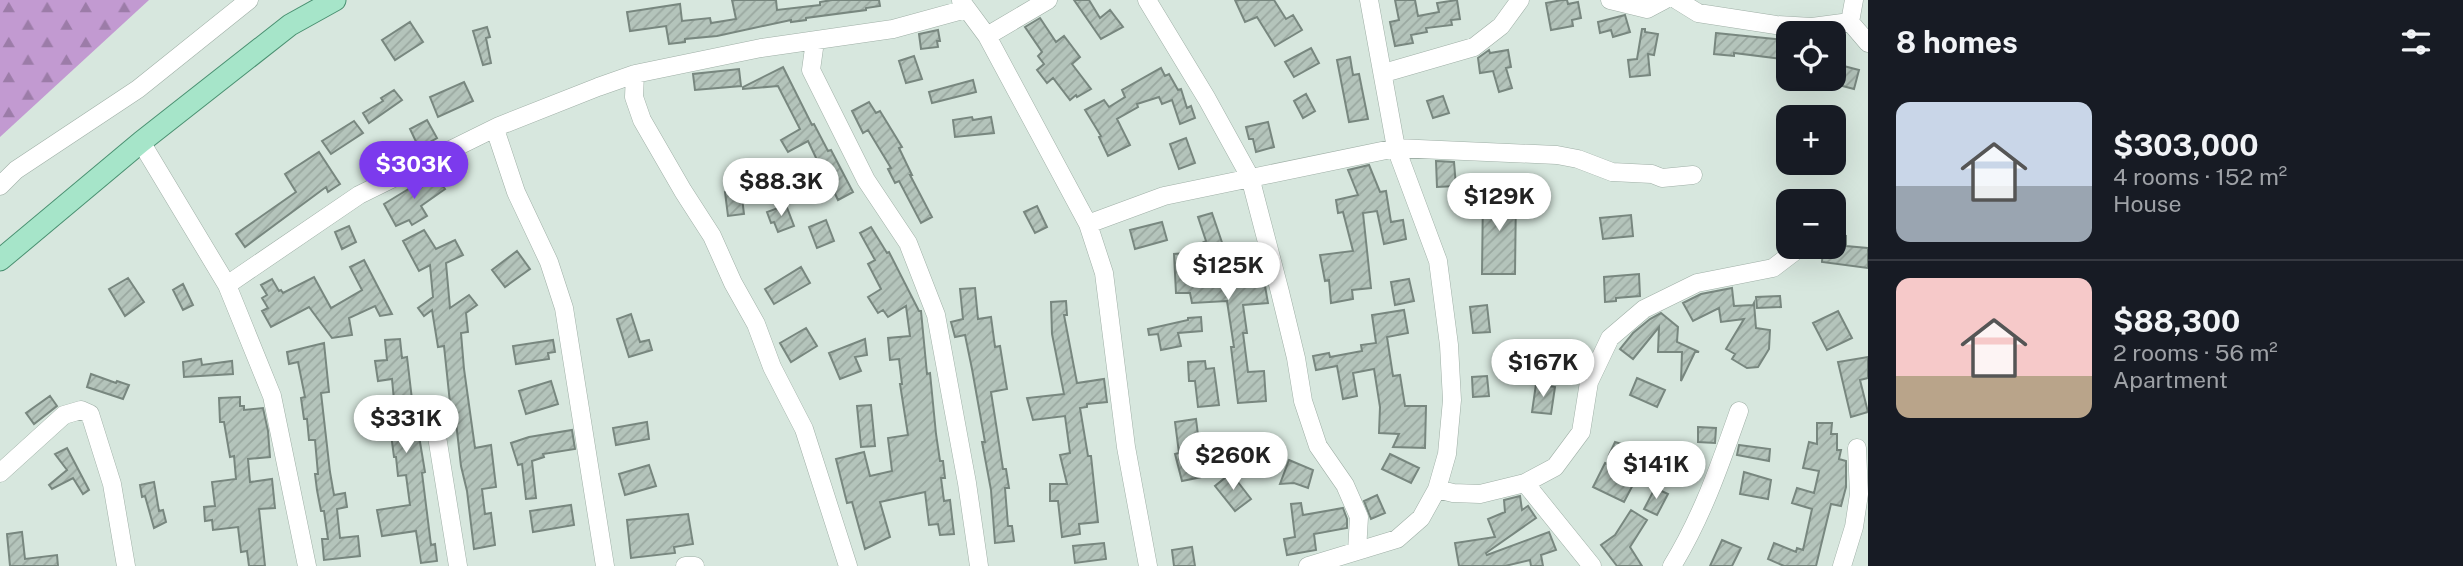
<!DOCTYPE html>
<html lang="en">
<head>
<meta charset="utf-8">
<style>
	:root { --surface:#171b24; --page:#20242c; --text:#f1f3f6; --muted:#9ea1a6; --line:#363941; --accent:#7c3aed }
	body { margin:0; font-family:"Public Sans",sans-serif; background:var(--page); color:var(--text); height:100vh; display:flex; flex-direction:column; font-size:26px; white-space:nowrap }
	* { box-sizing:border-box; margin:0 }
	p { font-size:23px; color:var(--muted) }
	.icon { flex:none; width:38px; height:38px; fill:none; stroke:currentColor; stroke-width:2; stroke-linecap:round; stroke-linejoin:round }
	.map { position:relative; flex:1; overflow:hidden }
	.details { display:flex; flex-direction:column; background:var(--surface); width:595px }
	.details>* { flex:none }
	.tools { position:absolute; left:1776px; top:21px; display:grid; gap:14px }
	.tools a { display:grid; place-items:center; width:70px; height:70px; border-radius:14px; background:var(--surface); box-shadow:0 7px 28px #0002; font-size:35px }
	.price { position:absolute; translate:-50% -60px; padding:0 16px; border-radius:24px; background:#fff; color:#222; font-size:23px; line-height:46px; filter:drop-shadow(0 2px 4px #0008) }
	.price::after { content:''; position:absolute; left:50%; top:42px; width:21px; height:16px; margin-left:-10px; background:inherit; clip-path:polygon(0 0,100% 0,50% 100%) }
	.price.selected { background:var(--accent); color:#fff }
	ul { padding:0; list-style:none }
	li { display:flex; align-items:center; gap:21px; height:175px; padding:0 28px }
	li+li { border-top:2px solid var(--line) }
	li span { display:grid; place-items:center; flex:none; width:196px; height:140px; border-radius:14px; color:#555 }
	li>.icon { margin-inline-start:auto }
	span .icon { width:84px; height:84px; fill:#fffc; stroke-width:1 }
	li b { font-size:30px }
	h2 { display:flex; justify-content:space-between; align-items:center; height:84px; padding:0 28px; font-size:30px }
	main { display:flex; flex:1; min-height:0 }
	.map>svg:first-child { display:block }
	.forest { fill:url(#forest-firs) }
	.building { fill:url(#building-hatch); stroke:#78877f; stroke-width:2 }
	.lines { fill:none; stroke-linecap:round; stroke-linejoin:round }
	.minor-casing { stroke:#9fafa6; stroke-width:19 }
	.major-casing { stroke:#4a9071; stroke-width:23 }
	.minor { stroke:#fff; stroke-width:18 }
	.major { stroke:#a6e5c9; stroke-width:21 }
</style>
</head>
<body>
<main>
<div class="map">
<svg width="1868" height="566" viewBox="0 0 1868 566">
	<defs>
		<pattern id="forest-firs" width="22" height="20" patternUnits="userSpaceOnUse" patternTransform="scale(1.75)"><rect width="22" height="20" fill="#c29ad1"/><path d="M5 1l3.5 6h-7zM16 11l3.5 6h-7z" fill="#9c7ca8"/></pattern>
		<pattern id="building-hatch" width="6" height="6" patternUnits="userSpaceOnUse" patternTransform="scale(1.75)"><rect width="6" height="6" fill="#b4c4bb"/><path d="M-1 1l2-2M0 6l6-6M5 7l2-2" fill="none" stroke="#9aa8a0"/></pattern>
	</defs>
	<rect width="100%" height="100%" fill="#d7e7de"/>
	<path class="forest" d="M0,0H149L0,137Z"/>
	<path class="building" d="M732,0H776L777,10L820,5V2L832,0H879L880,6L866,8V10L806,18V20L791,22V20L717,36L685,39V42L669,44L666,26L630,31L627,12L680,4L682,21L710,18L711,23L736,19Z
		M1074,0H1089L1100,18L1110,10L1123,27L1101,39Z
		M1235,0H1274L1286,19L1293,15L1302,30L1275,46L1257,17L1245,22Z
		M1395,0H1415L1418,16L1439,12L1437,3L1457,0L1460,19L1451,20L1452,25L1426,28L1427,32L1411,35L1413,43L1395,46L1390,22L1399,20Z
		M1562,0H1567L1568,4L1578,2L1581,18L1572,20L1573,26L1551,30L1546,3Z
		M1625,15L1630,32L1613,37L1611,30L1600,33L1598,22Z
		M1040,18L1056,42L1064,36L1080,57L1072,64L1091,89L1077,97L1076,95L1070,100L1053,78L1047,83L1037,70L1044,64L1038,56L1042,52L1025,27Z
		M410,22L423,42L395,60L382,40Z
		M487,27L490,37L486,38L491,63L483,65L473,31Z
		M1642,29H1645V32L1658,34L1654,55L1648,54L1650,75L1630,77L1628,60L1637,59Z
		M938,30L940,41H937L938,47L921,49L919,34Z
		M1716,33L1785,40L1783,59L1734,53V56L1714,54Z
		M1311,48L1319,63L1294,77L1285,62Z
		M1489,50L1490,53L1508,50L1511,67L1506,68L1512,88L1499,92L1493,71L1480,73L1478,58Z
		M914,56L922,79L906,83L899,61Z
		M1350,57L1353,75L1359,74L1368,119L1349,122L1337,60Z
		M1836,64L1859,70L1854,89L1831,83Z
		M783,67L812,125L814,124L828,151L831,150L853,192L838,200L830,183H828L808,141L788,152L781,140L800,129L778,86L743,89V87Z
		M1161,68L1165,76L1169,74L1178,90L1181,89L1187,108L1191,106L1195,118L1180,124L1172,100L1162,104L1159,97L1137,104L1138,107L1117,119L1130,145L1108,156L1099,137L1101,136L1085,110L1104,100L1109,107L1125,97L1122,90Z
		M739,69L741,86L695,90L693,74Z
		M973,80L976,92L932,103L929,92Z
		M464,82L473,101L438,117L430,97Z
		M394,90L402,100L369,123L363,113L383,101L381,98Z
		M1306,94L1315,111L1303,118L1294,101Z
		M1443,96L1449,113L1433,118L1427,101Z
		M869,102L876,113L880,111L902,147L899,148L912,175H910L932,217L921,223L899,181L895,183L888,169L891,168L868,130L863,133L852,111Z
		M972,117L973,120L991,117L994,133L955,137L953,120Z
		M427,120L437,138L419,148L410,129Z
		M354,121L363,133L331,154L322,141Z
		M1268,122L1274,147L1256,152L1253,139H1249L1246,127Z
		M1186,138L1195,163L1179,169L1170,144Z
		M319,152L340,184L328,192L326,187L245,247L236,234L296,192L285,174Z
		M1436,161L1454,162L1456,186L1437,187Z
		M1369,165L1380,192L1386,191L1391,222L1403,220L1406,239L1384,244L1377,211L1363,213L1371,288L1352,290L1353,299L1331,303L1329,280L1325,281L1320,255L1353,251L1343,212L1338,213L1336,200L1358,195L1348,170Z
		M433,174L445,189L421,206L427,216L412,225L409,220L396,226L384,204Z
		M741,190L744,214L728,216L725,192Z
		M1483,192H1516L1515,274H1482Z
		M786,205L794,226L778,232L774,222L771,223L767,212Z
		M1037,206L1047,227L1035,233L1024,212Z
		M1212,213L1232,272L1244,269L1243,264L1261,263L1268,303L1243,305L1247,333H1243L1248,372L1264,371L1266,401L1238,403L1231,347H1234L1227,301L1192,303L1190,293H1176L1174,254L1186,253L1187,281L1215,276L1202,243L1206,241L1198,217Z
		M1631,215L1633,236L1603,239L1600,218Z
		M826,220L834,241L817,248L809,227Z
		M1162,222L1167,240L1135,249L1130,230Z
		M349,226L356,242L342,249L335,232Z
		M871,227L887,253L889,252L919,311H921L927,374L930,373L936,434L940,461H943L945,478H941L944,501L950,500L954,534L940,535L938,524L929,525L925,492L880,502L890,537L865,549L852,502L847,503L836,459L864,452L870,476L892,471L888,438L908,435L900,384H902L899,359L890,360L888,338L910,336L906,306L888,317L883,310L878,313L868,297L881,289L868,264L875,260L860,233Z
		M424,230L436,249L455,240L463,255L446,263L450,308L469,295L477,305L466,313L468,332L461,333L464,369L475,448L491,445L496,487L482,489L485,514L491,513L495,545L474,549L467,491L461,466L456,422H452L444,346L438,347L432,310L424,316L418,308L433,297L430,265L419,271L403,241Z
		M1834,235L1846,236V246L1868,248V268L1822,262L1823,247H1834Z
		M517,251L530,269L505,287L492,270Z
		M364,260L392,314L380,316L375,306L349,318L352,335L332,338L309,307L271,327L262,311L268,308L262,298L267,295L261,285L272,279L279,291L281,290L283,293L314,277L331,308L362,290L350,267Z
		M801,267L810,283L774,304L765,289Z
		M1639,274L1640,296L1616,298V301L1605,302L1604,277Z
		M128,278L144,302L125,316L109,289Z
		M1409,279L1414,301L1395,305L1391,282Z
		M183,284L193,305L183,310L173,290Z
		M975,288L978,319L991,317L995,347L1000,346L1007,389L991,392L1003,469H1006L1009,488H1005L1008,526H1012L1014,541L995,543L991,490L982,442H985L972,369L965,335L955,337L951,322L963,319L960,289Z
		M1732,288L1734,306L1753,305L1754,303L1756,328L1770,330L1769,349L1758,367L1747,368L1732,359L1735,354L1726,349L1744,319L1721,322L1719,308L1693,321L1683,303L1701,294Z
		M1780,296L1781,307L1757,308L1756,297Z
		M1066,301L1067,315H1064L1077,383L1104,379L1107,402L1087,404V407L1080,408L1088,456H1091L1098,522L1079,524L1080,534L1062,537L1058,501H1050V484H1067L1060,455L1070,453L1065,416L1033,420L1027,398L1064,394L1052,334L1051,302Z
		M1487,305L1490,332L1473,333L1470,307Z
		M1404,310L1408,333L1387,337L1393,376L1400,375L1405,406H1426L1425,448L1393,447L1399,434L1379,433L1380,407L1374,369L1353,373L1357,396L1343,399L1337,366L1316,370L1313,356L1329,353L1330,357L1362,351L1361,345L1376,343L1372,315Z
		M1838,311L1852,338L1827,350L1813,323Z
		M1661,313L1678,327L1677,342L1699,352H1695L1681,381L1682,352H1658L1659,327L1633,359L1620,349L1633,333L1650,319Z
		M631,314L640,342L649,340L652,350L629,357L617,319Z
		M1201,317L1202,331L1178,333L1181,346L1161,350L1158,334L1149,335L1148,329L1188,320V318Z
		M806,328L817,346L791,362L780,343Z
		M400,339L402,358L407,357L413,408L423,407L426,411L423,420L417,424L425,472L422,473L431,545L435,544L437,561L421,563L416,531L382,536L377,510L410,505L406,475L398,476L396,457H394L391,434L397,433L392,379L378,381L375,361L387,360L385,340Z
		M865,339L867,355L855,357L861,371L840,379L829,353Z
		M553,340L555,352L548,353L549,359L516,364L513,346Z
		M324,343L329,392L321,393L330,472L334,495L345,493L347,507L337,509L340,538L358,536L360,556L324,560L322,539H328L324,511H321L317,490L315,474H318L315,440H309L307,419H304L301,398L305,397L298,362L289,364L287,352Z
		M1868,357V378L1860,380L1868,412L1851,417L1838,362Z
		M201,359L202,365L232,361L233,374L184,377L183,362Z
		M1205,361L1206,369L1214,368L1219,405L1198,407L1195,381H1189L1188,362Z
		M91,374L116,383L117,381L129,385L123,399L87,387Z
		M1487,376L1489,396L1473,397L1472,377Z
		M1637,378L1665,390L1657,407L1630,395Z
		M551,381L558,404L526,414L519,391Z
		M1536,384L1555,387L1551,414L1532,412Z
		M50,396L57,406L34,424L26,413Z
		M240,397V406H244V410L263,408L268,431L270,457L248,459L250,482L272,479L275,508L259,509L265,566H249L247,551L241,552L238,527L213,530L212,520L205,521L204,507L215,506L212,482L236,479L234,456L230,457L224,422H220L219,398Z
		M871,405L875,446L861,447L857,406Z
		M1196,419L1198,435L1192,436L1202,477L1182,481L1175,454L1179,453L1175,422Z
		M647,422L649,439L616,445L613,428Z
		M1817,423H1832L1831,434H1837V450H1841L1839,459L1846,461V487L1841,506L1831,504L1816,566H1784L1768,559L1774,543L1796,552L1797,548L1803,550L1812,509L1792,503L1797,488L1814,493L1819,471L1803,468L1809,442L1817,444Z
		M1698,427L1716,428L1715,443L1698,442Z
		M572,430L575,449L543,454L544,457L532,461L536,498L526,499L522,464L518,465L511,443L529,437Z
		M1615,442L1642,450L1636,463L1609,455Z
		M1739,445L1770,449L1769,461L1737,455Z
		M67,448L89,490L83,494L73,478L52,489L49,485L67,470L55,454Z
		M1390,454L1419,468L1411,483L1382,469Z
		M1670,458L1694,466L1690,480L1666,472Z
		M1289,460L1313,470L1308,488L1294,483L1280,484Z
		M1605,463L1636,479L1624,502L1593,487Z
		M649,465L656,486L625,495L619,474Z
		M1744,472L1771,480L1768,499L1740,494Z
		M1231,473L1251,499L1235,511L1215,486Z
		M154,482L159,511L163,510L166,522L154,528L145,496L142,497L140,485Z
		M1655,488L1668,494L1657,515L1644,509Z
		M1377,495L1385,513L1371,519L1364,501Z
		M1520,496L1522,510L1528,506L1536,518L1486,553L1487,555L1549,532L1556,550L1541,555L1543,566H1531L1530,560L1505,566H1459L1455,543L1495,537L1488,519L1505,512L1504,500Z
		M1301,503L1303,515L1343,508L1347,519V528L1314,534L1316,550L1287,555L1284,539L1295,537L1291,504Z
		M571,505L574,525L533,532L530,511Z
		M1631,510L1647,520L1630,547L1642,566H1617L1601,545L1615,535Z
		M688,514L693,544L674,547L675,553L631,558L627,520Z
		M22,532L25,559L57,555L58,566H10L7,534Z
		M1722,540L1741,548L1732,566H1710Z
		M1104,543L1106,559L1075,563L1073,546Z
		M1192,547L1195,566H1174L1172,550Z"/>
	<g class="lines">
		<g class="minor-casing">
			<path id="minor" d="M1147,0L1207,99L1250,177L1280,292L1296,358L1303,401L1318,446L1345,485L1359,517L1357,551
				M1610,0L1647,9L1664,0
				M1677,0L1698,13L1776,25L1812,27L1850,22
				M961,1L987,36L1088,224L1104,273L1126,447L1148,566
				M1850,22L1868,43
				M1850,22L1854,0
				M987,36L1048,0
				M815,41L811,70L866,180L908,243L936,315L967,483L979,566
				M1384,73L1474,47L1501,26L1520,0
				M635,74L634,97L642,120L683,191L712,236L733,283L756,324L772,367L804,429L848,566
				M495,129L516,192L549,262L564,308L605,566
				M141,142L227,285L272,396L307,566
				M0,186L16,170L138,89L249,0
				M1088,224L1164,196L1396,148L1557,155L1578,159L1612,172L1652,174L1662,178L1693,175
				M227,285L359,195L499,126L598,87L635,74L761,48L893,29L966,9
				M434,418L458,566
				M0,473L64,415L81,410L90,414L112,484L126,566
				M1525,483L1592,566
				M1437,489L1453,493L1480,494L1525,483L1555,467L1581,432L1589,382L1610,338L1644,309L1697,283L1773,268L1794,252
				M685,566H695
				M1308,566L1397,539L1421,518L1437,489L1447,454L1452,400L1449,345L1438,261L1396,148L1369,0
				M1672,566C1702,517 1720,465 1739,411
				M1842,566L1854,527L1859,494L1857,448"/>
		</g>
		<g class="major-casing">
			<path id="major" d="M0,260L141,142L290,25L335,0"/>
		</g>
		<use href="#minor" class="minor"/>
		<use href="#major" class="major"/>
	</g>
</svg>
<div class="tools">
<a><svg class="icon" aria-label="locate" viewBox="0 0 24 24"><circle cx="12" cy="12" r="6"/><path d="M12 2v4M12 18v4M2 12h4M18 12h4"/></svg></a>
<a>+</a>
<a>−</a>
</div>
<b class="price selected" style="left:414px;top:201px">$303K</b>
<b class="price" style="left:781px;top:218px">$88.3K</b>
<b class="price" style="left:1499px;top:233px">$129K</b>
<b class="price" style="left:1228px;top:302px">$125K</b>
<b class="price" style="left:1543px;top:399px">$167K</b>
<b class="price" style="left:406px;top:455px">$331K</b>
<b class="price" style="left:1233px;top:492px">$260K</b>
<b class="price" style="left:1656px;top:501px">$141K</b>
</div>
<section class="details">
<h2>8 homes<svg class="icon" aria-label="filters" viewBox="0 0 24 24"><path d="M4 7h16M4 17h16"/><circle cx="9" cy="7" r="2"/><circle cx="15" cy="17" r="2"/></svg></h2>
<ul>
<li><span style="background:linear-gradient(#c9d6e8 60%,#9aa5b1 0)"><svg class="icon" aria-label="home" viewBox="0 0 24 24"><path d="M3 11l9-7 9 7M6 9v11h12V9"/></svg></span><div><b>$303,000</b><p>4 rooms · 152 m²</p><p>House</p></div></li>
<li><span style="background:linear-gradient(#f6c9c9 70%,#b9a48a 0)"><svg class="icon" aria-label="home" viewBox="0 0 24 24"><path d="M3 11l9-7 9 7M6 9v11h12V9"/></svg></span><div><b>$88,300</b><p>2 rooms · 56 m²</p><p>Apartment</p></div></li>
</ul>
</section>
</main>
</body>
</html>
